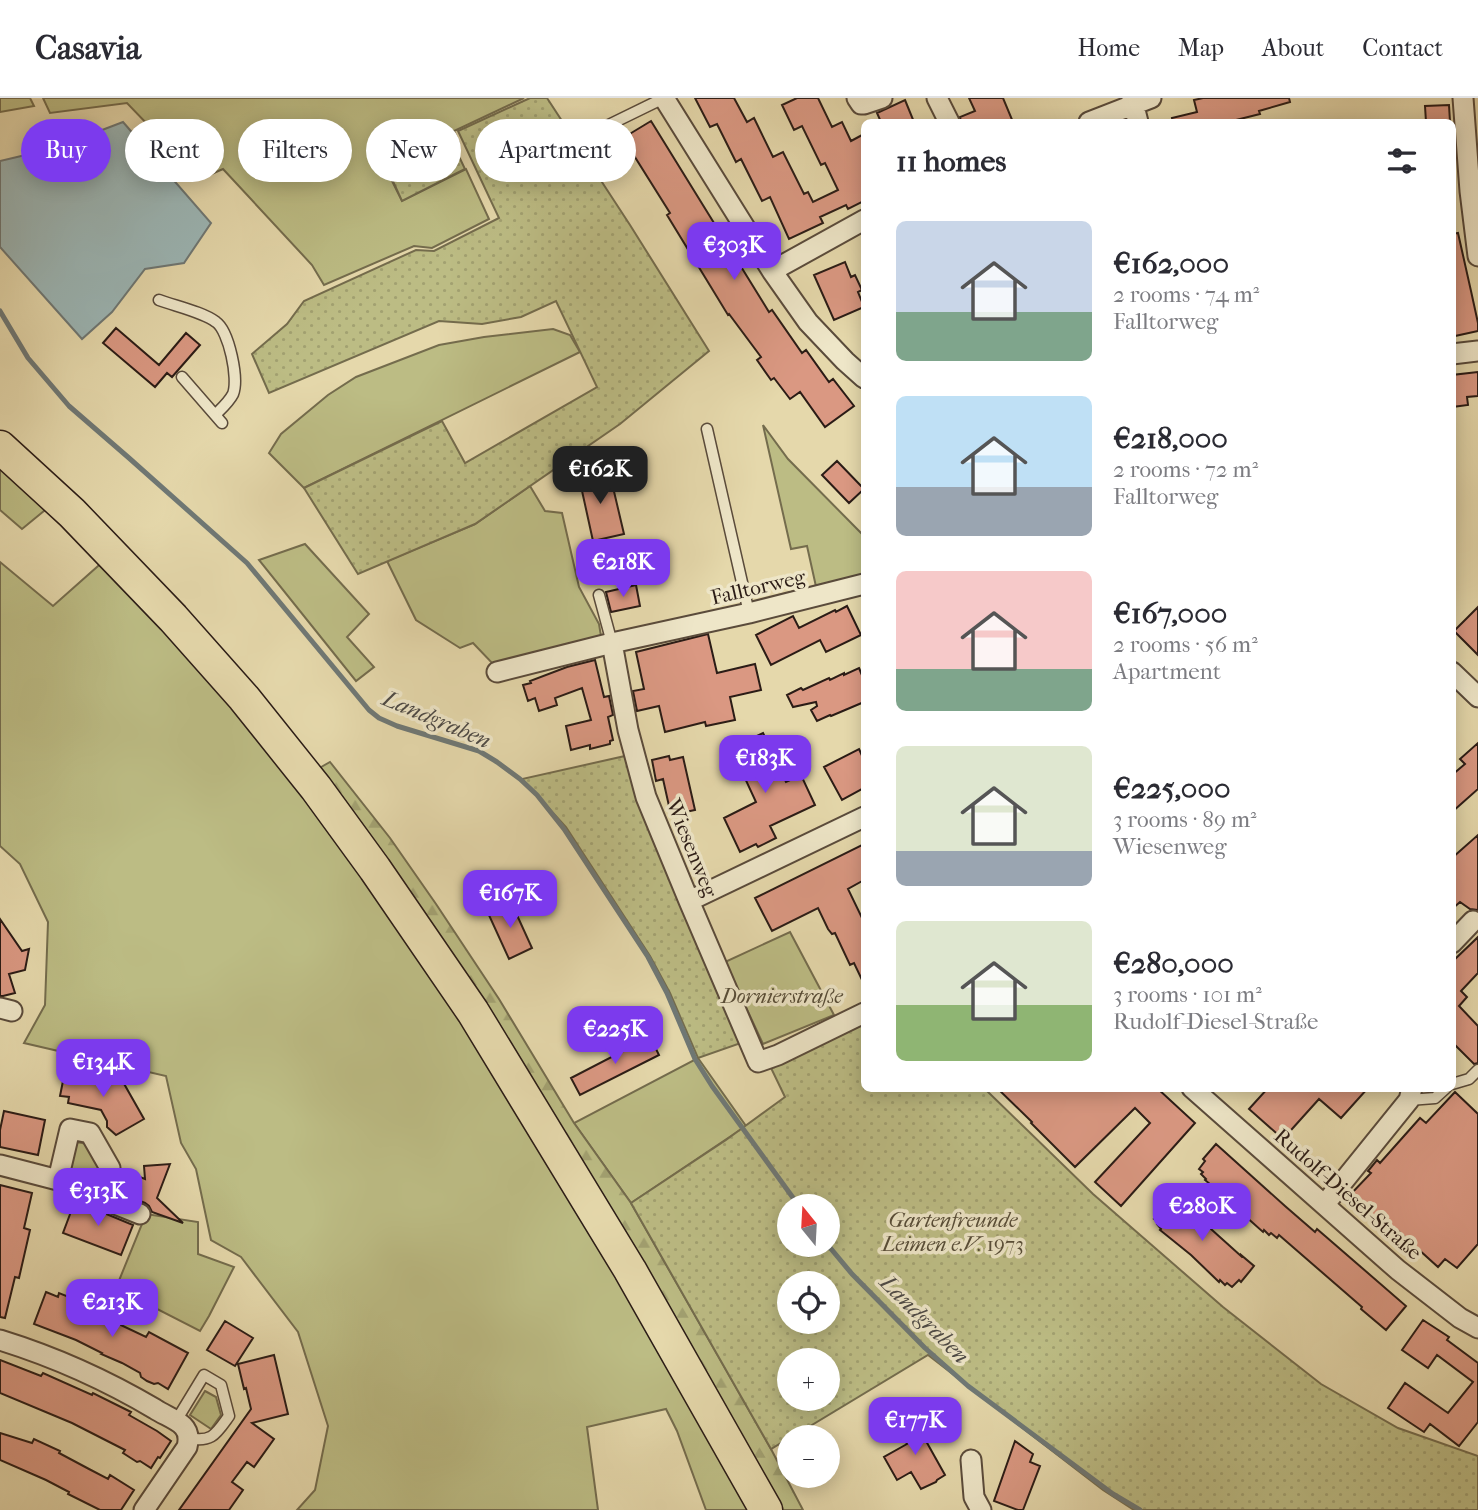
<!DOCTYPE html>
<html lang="en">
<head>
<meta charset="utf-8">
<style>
	:root { --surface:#fff; --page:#f2f2f3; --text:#2b2b33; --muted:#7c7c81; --line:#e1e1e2; --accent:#7c3aed }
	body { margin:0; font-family:"IM FELL French Canon",serif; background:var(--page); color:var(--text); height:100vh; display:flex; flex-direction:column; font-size:26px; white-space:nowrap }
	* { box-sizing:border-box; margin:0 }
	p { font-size:23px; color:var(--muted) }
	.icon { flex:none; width:38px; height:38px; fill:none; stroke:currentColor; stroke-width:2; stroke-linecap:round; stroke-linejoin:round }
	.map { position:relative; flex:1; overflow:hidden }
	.sheet { position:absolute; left:861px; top:21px; width:595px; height:973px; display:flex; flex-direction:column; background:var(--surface); border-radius:10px; box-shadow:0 4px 18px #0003 }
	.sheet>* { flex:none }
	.banner { position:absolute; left:21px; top:21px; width:665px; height:63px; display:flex; gap:14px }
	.needle { width:46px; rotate:342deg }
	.tools { position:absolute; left:777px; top:1096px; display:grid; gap:14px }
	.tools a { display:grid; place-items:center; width:63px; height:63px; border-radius:50%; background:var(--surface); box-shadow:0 4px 18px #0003; font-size:35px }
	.price { position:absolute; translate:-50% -60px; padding:0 16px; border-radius:14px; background:var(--accent); color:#fff; font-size:23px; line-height:46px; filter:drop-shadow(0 2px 4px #0008) }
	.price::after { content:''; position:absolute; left:50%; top:42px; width:21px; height:16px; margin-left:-10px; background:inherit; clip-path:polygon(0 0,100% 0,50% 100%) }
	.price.selected { background:#222; color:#fff }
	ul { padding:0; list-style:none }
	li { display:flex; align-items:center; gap:21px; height:175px; padding:0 35px }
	li span { display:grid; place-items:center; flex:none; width:196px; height:140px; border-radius:10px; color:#555 }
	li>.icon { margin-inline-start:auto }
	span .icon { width:84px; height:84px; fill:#fffc; stroke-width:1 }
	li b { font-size:30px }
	h2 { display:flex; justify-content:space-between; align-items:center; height:84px; padding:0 35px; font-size:30px }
	.tag { padding:0 24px; border-radius:32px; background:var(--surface); box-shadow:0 4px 18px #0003; font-size:24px; line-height:63px }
	.tag.selected { background:var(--accent); color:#fff }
	header { display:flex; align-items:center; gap:42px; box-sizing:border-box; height:98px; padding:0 35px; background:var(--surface); border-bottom:2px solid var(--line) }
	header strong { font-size:33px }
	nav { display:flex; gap:38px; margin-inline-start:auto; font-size:24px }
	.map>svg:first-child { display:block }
	.green { fill:#bcbc84; stroke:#746c4d; stroke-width:2 }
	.forest { fill:url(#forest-firs); stroke:#746c4d; stroke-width:2 }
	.garden { fill:url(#garden-dots); stroke:#746c4d; stroke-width:2; fill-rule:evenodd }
	.water { fill:#9cb6b5; stroke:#6f7875; stroke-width:2 }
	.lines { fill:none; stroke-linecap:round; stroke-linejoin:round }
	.stream { stroke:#6f7875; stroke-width:5 }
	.building { fill:#da9882; stroke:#2b1c16; stroke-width:2 }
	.lane-casing { stroke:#5a4b3b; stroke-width:13 }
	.street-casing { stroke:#5a4b3b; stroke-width:23 }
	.primary-casing { stroke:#2b1c16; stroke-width:35 }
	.lane { stroke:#eee6c8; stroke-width:10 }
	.street { stroke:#eee6c8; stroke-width:19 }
	.primary { stroke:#e5d8ab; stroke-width:32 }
	.labels { text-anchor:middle; stroke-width:7; stroke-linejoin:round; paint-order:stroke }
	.street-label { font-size:21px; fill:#2b1c16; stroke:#eee6c8 }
	.park-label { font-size:21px; font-style:italic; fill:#564c37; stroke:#eee6c8 }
	.water-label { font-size:23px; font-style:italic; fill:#4d4a46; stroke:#eee6c8 }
</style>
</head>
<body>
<header>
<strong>Casavia</strong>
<nav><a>Home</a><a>Map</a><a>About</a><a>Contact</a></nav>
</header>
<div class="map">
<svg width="1478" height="1412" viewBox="0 0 1478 1412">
	<defs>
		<pattern id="forest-firs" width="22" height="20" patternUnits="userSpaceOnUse" patternTransform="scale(1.75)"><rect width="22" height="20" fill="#bcbc84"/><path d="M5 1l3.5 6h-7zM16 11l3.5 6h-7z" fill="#a2a171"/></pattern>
		<pattern id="garden-dots" width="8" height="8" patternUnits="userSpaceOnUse" patternTransform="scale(1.75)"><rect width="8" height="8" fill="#bcbc84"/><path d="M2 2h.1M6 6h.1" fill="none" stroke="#a2a171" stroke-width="1.8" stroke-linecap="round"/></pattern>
	</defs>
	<rect width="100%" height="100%" fill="#e5d8ab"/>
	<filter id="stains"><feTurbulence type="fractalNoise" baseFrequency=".00286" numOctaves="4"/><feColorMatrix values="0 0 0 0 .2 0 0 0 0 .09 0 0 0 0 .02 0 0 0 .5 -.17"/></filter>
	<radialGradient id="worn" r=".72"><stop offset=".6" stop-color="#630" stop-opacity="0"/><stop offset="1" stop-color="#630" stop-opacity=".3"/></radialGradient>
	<path class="green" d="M0,0H30L34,8L0,14Z
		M43,0H524L454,33L459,45L390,79L402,103L466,71L489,121L432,150L414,148L324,187L312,167L223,71L200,81L127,5L50,15Z
		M553,231L570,237L580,254L304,390L269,355L281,336L328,297L356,279L439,247L484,239Z
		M763,327L788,361L864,438V479L817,493L807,448L791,451Z
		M0,360L50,408L22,431L0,412Z
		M530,388L545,413L562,415L579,489L599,526L601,538L493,566L473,545L460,550L416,522L387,463L475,426Z
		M305,446L369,516L347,539L374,569L356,583L259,462Z
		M106,461L190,552L346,746L448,896L754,1412H706L677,1333L666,1311L587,1329L598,1412H297L315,1392L328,1328L298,1234L241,1159L211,1142L196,1071L181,1045L166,978L24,945L45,907L48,824L20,766L0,748V464L53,508Z
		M790,834L834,917L763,946L725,864Z
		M698,960L746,1028L631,1105L574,1025Z
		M76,1044L88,1046L102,1072L98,1084L69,1074Z
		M146,1116L198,1124V1156L234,1169L209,1218L200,1233L116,1190Z
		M205,1293L216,1299L221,1317L211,1331L190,1317Z"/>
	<path class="forest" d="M330,664L390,740L436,806L499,901L574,1025L631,1105L771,1351L803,1412H780L316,672Z"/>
	<path class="garden" d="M530,0H547L630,127L709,253L620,326L475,426L358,476L304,390L442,323L465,365L597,289L556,203L521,219L482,226L439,223L269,295L252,256L287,226L304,203L416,152L434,153L499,120L458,33Z
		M454,48L465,71L402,103L391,79Z
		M625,658L646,724L741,945L698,960L670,895L650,858L566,729L522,681Z
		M864,925V990L985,991L1093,1096L1223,1209L1321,1286L1398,1330L1478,1358V1412H1134L1103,1392L928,1257L792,1339H789V1340L771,1351L631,1105L726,1042L785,999L771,970ZM789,1108H828V1146H789ZM789,1185H828V1223H789ZM789,1262H828V1300H789Z"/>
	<path class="water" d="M123,24L211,125L184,165L145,171L112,214L82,241L0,149V63L55,50Z"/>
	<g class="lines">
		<path class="stream" d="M0,213L28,260L69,308L129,360L247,465L369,612L379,620L397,628L479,653L497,664L520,681L537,697L564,731L648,859L667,895L695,961L712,988L799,1108
			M827,1146L852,1176L925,1250L968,1288L1113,1396L1140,1412"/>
	</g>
	<path class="building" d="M695,0H734L747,24L754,20L773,59L783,54L804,96L808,94L813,104L838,92L825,65L821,67L802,28L794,32L782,7L797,0H818L832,29L842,24L851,43L864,36V103L848,111L846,107L820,119L823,125L789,141L770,99L762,103L741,61L736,64L717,26L710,29Z
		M969,0H1003L1013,24H961L960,19L975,13Z
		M1203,0H1289L1290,4L1259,13L1260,16L1228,24H1173L1172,20L1197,14L1194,2Z
		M905,2L914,24H881L877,15Z
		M1449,7L1450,24H1426L1425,8Z
		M651,23L769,214L772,212L802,255L806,252L829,284L833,281L854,308L825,329L800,294L790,301L774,280L771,282L757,262L761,259L729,216L728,217L667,117L670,115L623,40Z
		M1458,135L1471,193L1478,225V233L1455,238L1452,227V136Z
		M845,164L851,179L855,177L862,192L858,194L864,209L834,222L814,177Z
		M116,230L159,267L186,235L200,247L172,279L167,275L155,289L103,245Z
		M1478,274V298L1467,299L1468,307L1452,309V277Z
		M837,363L864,391L849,405L822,377Z
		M593,367L598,388L612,385L624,436L593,443L577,370Z
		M636,487L640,508L611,514L606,494Z
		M847,508L861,537L826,554L820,542L771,567L756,537L793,518L799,530L835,512L836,514Z
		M1478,509V557L1454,533Z
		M708,536L717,575L755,566L761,592L730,599L735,622L706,628L705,624L665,634L659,608L637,613L633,593L644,591L636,554Z
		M595,562L604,599L609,598L613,617L608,619L613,642L610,643V646L590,651V647L571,652L566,628L591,622L582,590L555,600L557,607L539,613L535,600L528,603L523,587L531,585L530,583L567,569Z
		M859,570L864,582V604L831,618L830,617L817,623L811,612L817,608L816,604L793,609L787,597L801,590L803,592L829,580L830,582L844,575V577Z
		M763,635L786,684L801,677L815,707L770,728L776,740L758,749L756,746L740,754L724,720L756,704L731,650Z
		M1478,645V691L1452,714V677L1465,666L1460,661Z
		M859,651L864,662V690L842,702L824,669Z
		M669,658L670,662L683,659L695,712L671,717L663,681L656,683L652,662Z
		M1478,737V812L1470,811L1460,804L1452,811V760Z
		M864,746V782L848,791L864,824V886L854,865L850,867L835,835L832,836L828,831L818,810L772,833L755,800Z
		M511,804L532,850L509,861L488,815Z
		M0,821L22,853L29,851L25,872L9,876L15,895L3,898H0Z
		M1478,839V875L1461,893L1467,899L1459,908L1478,928V965L1474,966L1452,944V864Z
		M650,939L659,957L580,997L571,980Z
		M65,973L123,984L144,1021L116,1037L107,1029V1023L101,1012L68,1005L69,999L60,998Z
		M997,990H1157L1195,1025L1121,1108L1095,1084L1150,1025L1135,1010L1075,1069L1031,1025L1032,1024Z
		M1268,990H1368L1341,1020L1319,1001L1283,1041L1249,1011Z
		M1455,994L1478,1016V1146L1457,1170L1445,1161L1438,1169L1397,1132L1392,1137L1349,1098L1371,1075L1368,1073L1377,1062L1380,1065L1420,1020L1426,1025Z
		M4,1013L45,1022L38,1057L0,1049V1032Z
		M1216,1046L1285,1108L1315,1134L1317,1131L1406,1208L1386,1232L1361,1211L1362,1209L1279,1137L1277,1140L1271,1135L1269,1137L1264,1132L1263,1134L1244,1117L1245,1115L1205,1082L1206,1081L1201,1076L1203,1074L1199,1071L1205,1063L1203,1061Z
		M170,1066L157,1100L183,1125L152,1114L149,1108L145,1105L115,1093L117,1088L123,1090L129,1075L145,1081L144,1068Z
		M0,1087L32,1095L24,1130L30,1132L19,1180L15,1179L5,1220L0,1219Z
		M1172,1096L1241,1158V1157L1254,1168L1241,1184L1239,1182L1232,1189L1227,1185L1225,1187L1220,1182L1219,1184L1191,1157L1160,1132L1161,1131L1157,1126L1158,1124L1154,1121L1162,1113L1159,1111Z
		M75,1103L133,1127L121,1157L63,1135Z
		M46,1194L58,1199L59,1195L74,1201L73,1204L85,1210L146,1239L149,1234L188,1255L168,1291L158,1285L154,1286L147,1283L141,1279L140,1275L122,1265L101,1256L102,1255L76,1242L34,1226Z
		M1423,1222L1449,1239L1447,1242L1478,1265V1324L1459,1348L1430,1326L1424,1334L1388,1310L1405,1285L1448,1315L1473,1284L1437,1257L1428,1270L1402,1252Z
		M225,1223L253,1240L235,1268L207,1252Z
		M274,1257L288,1316L252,1325L274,1341L254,1369L247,1364L232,1384L243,1392L229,1412H179L251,1311L246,1290L244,1291L238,1266Z
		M0,1262L41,1278L43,1275L92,1297L93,1295L131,1314L129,1317L157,1333L171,1343L160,1360L158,1359L151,1370L140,1363L137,1364L123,1355L125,1352L72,1325L0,1295Z
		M912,1318L945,1377L937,1382L936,1384L921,1391L911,1374L897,1382L884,1359L907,1346L896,1327Z
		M0,1335L32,1345L34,1341L60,1353L59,1355L89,1371L108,1381L110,1377L134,1392L121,1412H100L68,1396L69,1394L46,1382L0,1362Z
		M1015,1343L1033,1356L1030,1364L1040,1368L1023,1412H1018L994,1403Z"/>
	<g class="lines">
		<g class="lane-casing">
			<path id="lane" d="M580,41L664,0
				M159,202C175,208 203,214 216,224C229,233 239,281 233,296C229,304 221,311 215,317
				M182,279L222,325
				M707,331L749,515
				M599,497L612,545
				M1452,986L1469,981L1478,972
				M1409,1002L1435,1000L1446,990
				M176,1323L204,1277L221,1287L229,1318C216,1336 212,1345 188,1340"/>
		</g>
		<g class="street-casing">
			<path id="street" d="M664,0L772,173L808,224L845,263L864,280
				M857,0L861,6H864L882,0
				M937,0L949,24
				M1132,0L1138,24
				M1463,0L1470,93L1478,158
				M1089,24L1151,0
				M772,173L864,122
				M1452,256L1478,253
				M612,545L628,632L646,699L689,803L758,964L778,957L864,915
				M497,574L612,545L749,515L864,486
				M1452,574L1478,599
				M689,803L864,719
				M1452,845L1473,823
				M0,910L12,913
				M1192,990L1398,1172L1460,1220L1478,1230
				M0,1067L58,1082L101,1096L105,1102L140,1116
				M58,1082L70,1031L90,1035L110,1070L101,1096
				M1325,1106L1409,1002L1412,990
				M0,1242C55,1259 106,1282 155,1311C164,1317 176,1321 183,1328C189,1334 189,1341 187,1349L144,1412
				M971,1362L974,1399L981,1412"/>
		</g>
		<g class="primary-casing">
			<path id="primary" d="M0,349L72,415L173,520L244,600L316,690L375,771L473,914L630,1172L766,1412"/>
		</g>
		<use href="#lane" class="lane"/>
		<use href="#street" class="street"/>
		<use href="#primary" class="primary"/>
	</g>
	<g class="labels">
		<g class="street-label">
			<text transform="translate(758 489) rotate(-13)" y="7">Falltorweg</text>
			<text transform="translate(692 750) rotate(68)" y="7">Wiesenweg</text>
			<text transform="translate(1348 1096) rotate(41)" y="7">Rudolf-Diesel-Straße</text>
		</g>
		<g class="park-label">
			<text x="782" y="905">Dornierstraße</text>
			<text x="953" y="1129">Gartenfreunde<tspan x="953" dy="24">Leimen e.V. 1973</tspan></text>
		</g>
		<g class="water-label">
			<text transform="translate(437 621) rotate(23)" y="8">Landgraben</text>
			<text transform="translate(925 1221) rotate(45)" y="8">Landgraben</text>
		</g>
	</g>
	<rect width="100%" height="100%" filter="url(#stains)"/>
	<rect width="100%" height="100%" fill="url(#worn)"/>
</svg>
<div class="tools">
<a><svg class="needle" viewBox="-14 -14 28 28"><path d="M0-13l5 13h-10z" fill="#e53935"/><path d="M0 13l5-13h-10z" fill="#7c7c81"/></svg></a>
<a><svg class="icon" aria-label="locate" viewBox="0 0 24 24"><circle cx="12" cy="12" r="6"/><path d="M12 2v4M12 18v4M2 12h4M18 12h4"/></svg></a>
<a>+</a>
<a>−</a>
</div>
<b class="price" style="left:734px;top:184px">€303K</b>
<b class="price selected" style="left:600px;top:408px">€162K</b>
<b class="price" style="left:623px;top:501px">€218K</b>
<b class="price" style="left:765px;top:697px">€183K</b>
<b class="price" style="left:510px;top:832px">€167K</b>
<b class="price" style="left:615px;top:968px">€225K</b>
<b class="price" style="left:103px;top:1001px">€134K</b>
<b class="price" style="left:98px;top:1130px">€313K</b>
<b class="price" style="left:1202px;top:1145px">€280K</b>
<b class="price" style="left:112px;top:1241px">€213K</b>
<b class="price" style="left:915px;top:1359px">€177K</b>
<div class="banner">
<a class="tag selected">Buy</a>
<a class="tag">Rent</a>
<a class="tag">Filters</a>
<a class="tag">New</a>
<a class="tag">Apartment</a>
</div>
<section class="sheet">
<h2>11 homes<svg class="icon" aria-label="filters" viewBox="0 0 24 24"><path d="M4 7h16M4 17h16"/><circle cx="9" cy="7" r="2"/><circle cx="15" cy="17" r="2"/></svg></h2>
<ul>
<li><span style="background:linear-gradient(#c9d6e8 65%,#7fa58c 0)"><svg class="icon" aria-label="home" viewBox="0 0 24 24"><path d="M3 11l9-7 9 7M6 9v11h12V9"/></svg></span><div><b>€162,000</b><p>2 rooms · 74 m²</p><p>Falltorweg</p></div></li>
<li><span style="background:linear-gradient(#bfe0f5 65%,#9aa5b1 0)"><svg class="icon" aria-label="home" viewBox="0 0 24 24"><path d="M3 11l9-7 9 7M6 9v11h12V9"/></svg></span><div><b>€218,000</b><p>2 rooms · 72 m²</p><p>Falltorweg</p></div></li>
<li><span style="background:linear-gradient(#f6c9c9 70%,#7fa58c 0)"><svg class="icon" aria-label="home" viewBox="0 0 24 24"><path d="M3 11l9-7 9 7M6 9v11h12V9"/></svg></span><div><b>€167,000</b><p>2 rooms · 56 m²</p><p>Apartment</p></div></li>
<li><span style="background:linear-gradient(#dfe7d0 75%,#9aa5b1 0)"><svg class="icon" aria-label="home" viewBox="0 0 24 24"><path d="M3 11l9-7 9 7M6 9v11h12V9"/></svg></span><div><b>€225,000</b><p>3 rooms · 89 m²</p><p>Wiesenweg</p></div></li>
<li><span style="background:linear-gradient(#dfe7d0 60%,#8fb573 0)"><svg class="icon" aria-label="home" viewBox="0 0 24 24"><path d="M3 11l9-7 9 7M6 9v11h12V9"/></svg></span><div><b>€280,000</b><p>3 rooms · 101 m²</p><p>Rudolf-Diesel-Straße</p></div></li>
</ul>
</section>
</div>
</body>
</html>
